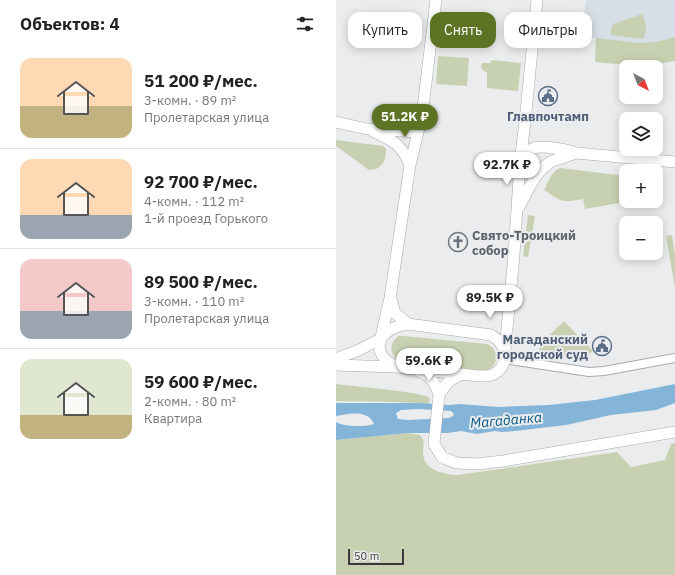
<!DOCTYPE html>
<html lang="ru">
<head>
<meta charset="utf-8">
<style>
	:root { --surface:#fff; --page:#f6f6f6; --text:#222; --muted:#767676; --line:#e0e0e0; --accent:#5c7323 }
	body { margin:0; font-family:"IBM Plex Sans",sans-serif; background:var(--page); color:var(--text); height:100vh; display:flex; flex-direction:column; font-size:15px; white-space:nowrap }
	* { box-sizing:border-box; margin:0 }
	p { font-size:13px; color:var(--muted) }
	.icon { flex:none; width:22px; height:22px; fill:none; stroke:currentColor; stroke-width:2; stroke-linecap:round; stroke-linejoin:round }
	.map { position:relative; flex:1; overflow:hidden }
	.panel { display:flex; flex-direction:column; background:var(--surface); width:336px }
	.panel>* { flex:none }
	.guide { position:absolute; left:12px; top:12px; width:267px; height:36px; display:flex; gap:8px }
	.needle { width:26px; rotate:138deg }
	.tools { position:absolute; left:283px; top:60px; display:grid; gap:8px }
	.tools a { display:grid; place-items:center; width:44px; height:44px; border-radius:8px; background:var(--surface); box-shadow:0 2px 10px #0003; font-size:20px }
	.scale { position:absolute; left:12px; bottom:10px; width:56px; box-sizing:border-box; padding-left:4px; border:2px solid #383939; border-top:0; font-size:11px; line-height:14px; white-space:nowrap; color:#383939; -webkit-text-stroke:3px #eaeced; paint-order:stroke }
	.price { position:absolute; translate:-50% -34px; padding:0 9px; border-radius:14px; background:#fff; color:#222; font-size:13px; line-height:26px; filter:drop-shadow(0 1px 2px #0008) }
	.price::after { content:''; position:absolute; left:50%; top:24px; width:12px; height:9px; margin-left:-6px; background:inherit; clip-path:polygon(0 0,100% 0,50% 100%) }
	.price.on { background:var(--accent); color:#fff }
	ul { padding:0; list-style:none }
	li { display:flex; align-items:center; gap:12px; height:100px; padding:0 20px }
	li+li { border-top:1px solid var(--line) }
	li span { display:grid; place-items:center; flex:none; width:112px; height:80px; border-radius:12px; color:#555 }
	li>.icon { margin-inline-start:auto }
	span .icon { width:48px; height:48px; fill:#fffc; stroke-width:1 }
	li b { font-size:17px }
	h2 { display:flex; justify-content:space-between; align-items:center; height:48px; padding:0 20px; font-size:17px }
	.tag { padding:0 14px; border-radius:12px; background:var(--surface); box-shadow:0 2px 10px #0003; font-size:14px; line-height:36px }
	.tag.on { background:var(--accent); color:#fff }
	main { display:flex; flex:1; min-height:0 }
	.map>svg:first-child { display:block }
	.built { fill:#d6dfe5 }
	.green { fill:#c7d1b1 }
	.water { fill:#85b4d9; fill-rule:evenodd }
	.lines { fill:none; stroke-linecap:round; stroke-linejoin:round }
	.street-casing { stroke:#a8a9aa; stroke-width:10 }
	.secondary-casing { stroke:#a8a9aa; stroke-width:12 }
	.street { stroke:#fff; stroke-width:8 }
	.secondary { stroke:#fff; stroke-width:11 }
	.labels { text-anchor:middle; stroke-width:4; stroke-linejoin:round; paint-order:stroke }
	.service-label { font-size:13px; font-weight:bold; fill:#4e5e75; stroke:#eaeced }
	.worship-label { font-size:13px; font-weight:bold; fill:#5b616d; stroke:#eaeced; text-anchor:start }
	.water-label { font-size:14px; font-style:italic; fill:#055887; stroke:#eaeced }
</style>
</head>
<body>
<main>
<section class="panel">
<h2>Объектов: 4<svg class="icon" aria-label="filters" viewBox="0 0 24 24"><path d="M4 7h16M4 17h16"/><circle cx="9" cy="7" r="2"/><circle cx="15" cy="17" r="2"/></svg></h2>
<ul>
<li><span style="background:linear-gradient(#ffd9b3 60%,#c2b280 0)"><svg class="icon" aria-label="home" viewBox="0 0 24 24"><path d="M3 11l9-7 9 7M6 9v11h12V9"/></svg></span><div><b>51 200 ₽/мес.</b><p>3-комн. · 89 m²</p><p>Пролетарская улица</p></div></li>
<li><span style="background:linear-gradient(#ffd9b3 70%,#9aa5b1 0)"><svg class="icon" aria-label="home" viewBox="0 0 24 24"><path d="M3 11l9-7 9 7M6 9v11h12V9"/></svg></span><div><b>92 700 ₽/мес.</b><p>4-комн. · 112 m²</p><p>1-й проезд Горького</p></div></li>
<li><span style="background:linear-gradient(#f6c9c9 65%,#9aa5b1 0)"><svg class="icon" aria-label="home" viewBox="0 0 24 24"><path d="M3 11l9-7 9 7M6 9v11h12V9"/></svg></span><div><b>89 500 ₽/мес.</b><p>3-комн. · 110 m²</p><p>Пролетарская улица</p></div></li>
<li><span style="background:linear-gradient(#dfe7d0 70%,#c2b280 0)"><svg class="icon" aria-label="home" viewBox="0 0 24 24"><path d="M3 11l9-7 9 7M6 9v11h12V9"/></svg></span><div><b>59 600 ₽/мес.</b><p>2-комн. · 80 m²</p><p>Квартира</p></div></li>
</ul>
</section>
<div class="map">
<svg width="339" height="575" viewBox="0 0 339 575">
	<rect width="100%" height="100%" fill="#eaeced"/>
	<path class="built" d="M250,0H339V61L327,63L299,65L259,62L260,38L245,35Z"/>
	<path class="green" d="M306,14C311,23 311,30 307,39L275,35V30L277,24Z
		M339,37V61C313,66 286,65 259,62L260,38L303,43L320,42Z
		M102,56L133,58L131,86L100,84Z
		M156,60L185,63L182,91L151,88V73L145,68L146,63H154Z
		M0,140L47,146L50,149C51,160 45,171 33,170L0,146Z
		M224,168L290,176V201H294L249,209L247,199C225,203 226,202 208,190C212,183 215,171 224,168Z
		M192,215L199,216L192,257L187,256Z
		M336,235L339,255V288L330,236Z
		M228,321L257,351C241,364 221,355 204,351L203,347L204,344Z
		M63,336H67L151,344C166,351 162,370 146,371L65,361C53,356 52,343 63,336Z
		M0,384C14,386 88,392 94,398L93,404C62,401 31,402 0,401Z
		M72,433L84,435C90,442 87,444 87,453C88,471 108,474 121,475L281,452L295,467L329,460L335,444L339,443V575H0V440Z"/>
	<path class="water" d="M339,384V403L320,410L275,415L230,425L179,431L166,432L159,431L141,434L125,431L111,433H72L0,440V422C7,427 30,427 38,424C32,409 12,414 0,416V403H83L113,405L124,404L162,407L213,405L259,400ZM83,409L115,411L118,414L117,416L113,418L73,420L62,419L60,413L65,410Z"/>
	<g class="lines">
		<g class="street-casing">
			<path id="street" d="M168,359L253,372L268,371L339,358"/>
		</g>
		<g class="secondary-casing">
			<path id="secondary" d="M0,122L31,129L82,132
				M38,132C58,141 65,144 74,165
				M184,162C187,156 192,150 198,148C207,145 232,150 240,153L339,162
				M183,207C192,191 199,171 216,161C224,158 233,156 240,153
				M55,299L59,313L72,324
				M45,337L54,298L74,165L86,116L100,0
				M169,350L178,255L184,162L189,122L201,0
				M0,359L23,350L44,339
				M0,365L60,367L143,376C148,376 153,377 158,374C175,364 170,343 155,335L72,324C43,328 31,351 60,367
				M82,371C95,375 99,383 103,395
				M128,374C115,378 110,383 103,395L98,444L106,457L110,459L121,463L141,464L167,461L339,432"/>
		</g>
		<use href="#street" class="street"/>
		<use href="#secondary" class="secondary"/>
	</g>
	<defs>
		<g id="civic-ring" transform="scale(1)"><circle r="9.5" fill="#eaeced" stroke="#5c6f8a" stroke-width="1.5"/><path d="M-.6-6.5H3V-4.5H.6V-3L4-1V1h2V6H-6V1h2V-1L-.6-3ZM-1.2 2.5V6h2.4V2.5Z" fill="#5c6f8a"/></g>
		<g id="church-ring" transform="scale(1)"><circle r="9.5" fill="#eaeced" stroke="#6b7280" stroke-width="1.5"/><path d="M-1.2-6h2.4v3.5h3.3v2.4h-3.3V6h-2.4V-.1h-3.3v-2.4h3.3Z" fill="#6b7280"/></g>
	</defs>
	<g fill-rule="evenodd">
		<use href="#civic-ring" x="212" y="96"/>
		<use href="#church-ring" x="122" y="242"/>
		<use href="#civic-ring" x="266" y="346"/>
	</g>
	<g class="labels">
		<g class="service-label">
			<text x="212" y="121">Главпочтамп</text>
			<text x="252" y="344" text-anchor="end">Магаданский<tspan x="252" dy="15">городской суд</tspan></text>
		</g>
		<g class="worship-label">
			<text x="136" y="240">Свято-Троицкий<tspan x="136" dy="15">собор</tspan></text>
		</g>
		<g class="water-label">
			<text transform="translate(170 420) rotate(-5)" y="5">Магаданка</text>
		</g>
	</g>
</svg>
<div class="tools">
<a><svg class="needle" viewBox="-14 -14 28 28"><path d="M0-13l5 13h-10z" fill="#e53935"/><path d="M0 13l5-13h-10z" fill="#767676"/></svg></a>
<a><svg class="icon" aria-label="layers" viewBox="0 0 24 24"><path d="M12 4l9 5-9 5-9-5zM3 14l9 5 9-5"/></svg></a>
<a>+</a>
<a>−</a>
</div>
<div class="scale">50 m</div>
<b class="price on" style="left:69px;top:138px">51.2K ₽</b>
<b class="price" style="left:171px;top:186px">92.7K ₽</b>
<b class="price" style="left:154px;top:319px">89.5K ₽</b>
<b class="price" style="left:93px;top:382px">59.6K ₽</b>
<div class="guide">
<a class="tag">Купить</a>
<a class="tag on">Снять</a>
<a class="tag">Фильтры</a>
</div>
</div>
</main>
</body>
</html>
